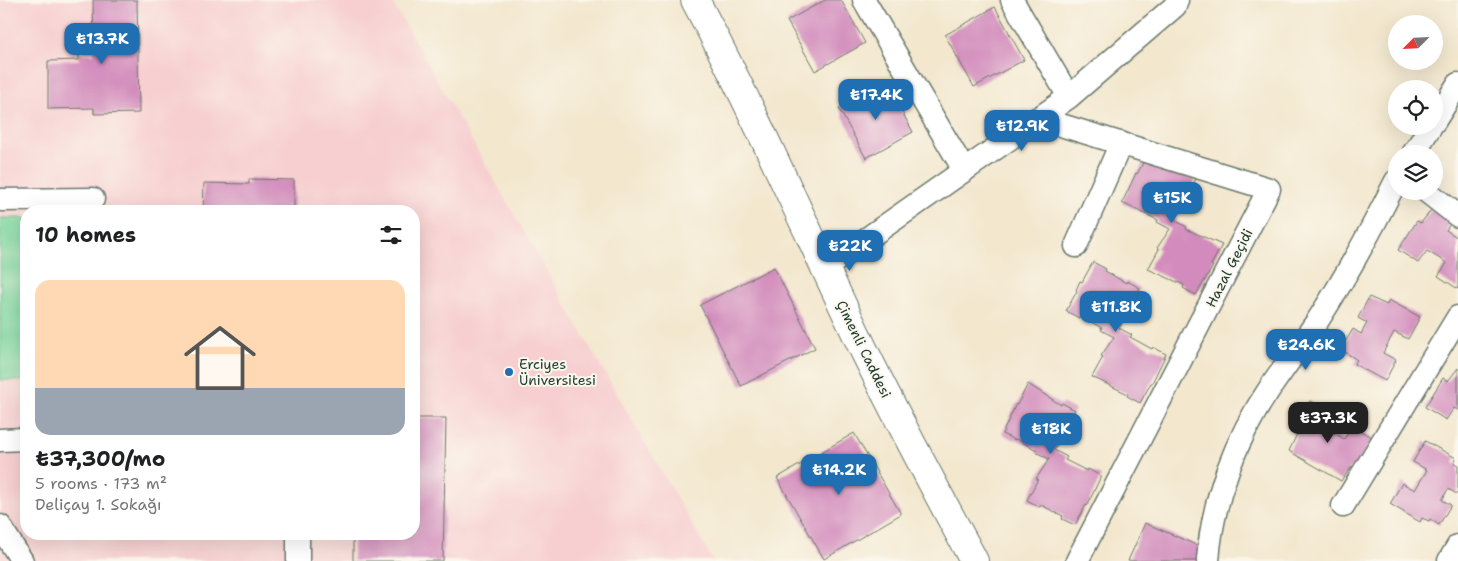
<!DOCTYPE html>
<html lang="en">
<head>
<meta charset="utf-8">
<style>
	:root { --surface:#fff; --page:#f2f2f2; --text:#202124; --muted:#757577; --accent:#1f6fb2 }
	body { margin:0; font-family:"Shantell Sans",sans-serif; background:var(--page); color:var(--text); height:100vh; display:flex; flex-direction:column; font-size:19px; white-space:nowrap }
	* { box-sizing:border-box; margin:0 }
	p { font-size:16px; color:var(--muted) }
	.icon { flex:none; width:28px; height:28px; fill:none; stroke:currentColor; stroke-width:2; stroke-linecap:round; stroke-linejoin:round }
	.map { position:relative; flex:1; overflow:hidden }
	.panel { position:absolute; left:20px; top:205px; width:400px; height:335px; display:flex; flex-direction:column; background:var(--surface); border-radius:20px; box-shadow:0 5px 20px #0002 }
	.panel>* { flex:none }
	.needle { width:32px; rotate:246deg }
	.fabs { position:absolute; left:1388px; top:15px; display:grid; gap:10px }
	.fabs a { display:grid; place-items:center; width:55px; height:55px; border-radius:50%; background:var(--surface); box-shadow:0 5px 20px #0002; font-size:25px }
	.price { position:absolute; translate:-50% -42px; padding:0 11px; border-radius:10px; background:var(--accent); color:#fff; font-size:16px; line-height:32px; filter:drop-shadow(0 1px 2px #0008) }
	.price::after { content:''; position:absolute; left:50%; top:30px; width:15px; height:11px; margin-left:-8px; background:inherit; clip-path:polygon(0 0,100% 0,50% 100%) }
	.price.active { background:#222; color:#fff }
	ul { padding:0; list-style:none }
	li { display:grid; align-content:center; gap:10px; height:265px; padding:0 15px }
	li span { display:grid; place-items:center; height:155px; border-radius:15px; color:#555 }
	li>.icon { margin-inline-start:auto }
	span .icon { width:90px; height:90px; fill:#fffc; stroke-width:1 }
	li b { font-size:21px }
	h2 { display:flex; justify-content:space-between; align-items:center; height:60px; padding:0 15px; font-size:21px }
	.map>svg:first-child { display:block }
	.built { fill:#f7cfd0; fill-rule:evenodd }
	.green { fill:#7ad59c; stroke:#4c8968 }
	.building { fill:#d28bbc }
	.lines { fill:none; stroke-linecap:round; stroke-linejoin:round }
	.street-casing { stroke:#69786a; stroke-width:25 }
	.secondary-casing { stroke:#69786a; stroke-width:30 }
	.street { stroke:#fff; stroke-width:22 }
	.secondary { stroke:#fff; stroke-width:28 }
	.poi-dot { fill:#1f6fb2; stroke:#fbf7ec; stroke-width:2 }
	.labels { text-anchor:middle; stroke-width:4; stroke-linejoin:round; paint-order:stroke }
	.street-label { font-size:14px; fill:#1f3d34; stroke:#fbf7ec }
	.poi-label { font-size:14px; fill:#1f3d34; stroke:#fbf7ec; text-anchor:start }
</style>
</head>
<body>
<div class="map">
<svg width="1458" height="561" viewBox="0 0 1458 561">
	<rect width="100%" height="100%" fill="#fbf7ec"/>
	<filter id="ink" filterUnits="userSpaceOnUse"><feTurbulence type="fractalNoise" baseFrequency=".02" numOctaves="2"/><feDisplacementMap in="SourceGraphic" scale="10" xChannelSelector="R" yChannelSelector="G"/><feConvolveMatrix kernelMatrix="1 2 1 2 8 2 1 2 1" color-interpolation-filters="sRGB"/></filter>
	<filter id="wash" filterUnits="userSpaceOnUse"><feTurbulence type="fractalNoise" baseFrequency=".0096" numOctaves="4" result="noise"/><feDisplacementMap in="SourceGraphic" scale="20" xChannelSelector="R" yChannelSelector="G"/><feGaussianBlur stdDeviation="1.12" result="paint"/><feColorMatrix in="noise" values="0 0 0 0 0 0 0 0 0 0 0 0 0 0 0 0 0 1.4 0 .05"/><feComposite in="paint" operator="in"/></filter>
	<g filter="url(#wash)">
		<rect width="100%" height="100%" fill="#f3e7ce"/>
		<path class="built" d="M0,0H391L713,561H0ZM26,211H414V534H26Z"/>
		<path class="green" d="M0,218H26V381L0,380Z"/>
		<g id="blocks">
			<path class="building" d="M93,0H137L139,113L94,114V108L48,109V61L79,60V54H94Z
				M825,0H841L865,43L815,71L787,21Z
				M995,7L1024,60L974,87L945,35Z
				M886,83L913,132L866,158L839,109Z
				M1148,154L1160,163L1182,174L1183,172L1196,179L1185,199L1187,200L1174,220L1187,227L1186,229L1222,245L1211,265L1213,266L1196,295L1183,288L1184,285L1148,269L1159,249L1157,248L1170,229L1157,222L1158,220L1122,203L1136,173L1137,174Z
				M249,179L294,180V211H203L204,183L249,184Z
				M1432,209L1452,221L1446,230L1458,238V289L1438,276L1447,263L1427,251L1418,263L1398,250L1417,221L1421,223Z
				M1093,262L1106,269L1105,271L1126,283L1127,281L1140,288L1129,308L1131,309L1119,328L1132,335L1130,337L1152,349L1153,347L1166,354L1152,383H1151L1140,403L1127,396L1128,394L1092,377L1103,357L1101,356L1114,337L1101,330L1102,328L1080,316L1079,318L1066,311L1077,291L1076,290L1080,281L1082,282Z
				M774,267L815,348L741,386L700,305Z
				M1369,297L1387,305L1389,300L1420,317L1408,339L1394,332L1383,353L1396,360L1385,381L1354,364L1357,360L1341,349L1353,329L1361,334L1367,323L1358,318Z
				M1458,368V410L1454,408L1446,420L1425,407L1443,378L1448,381Z
				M1028,384L1061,405L1062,403L1075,410L1064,430L1066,431L1054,450L1067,457L1065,460L1087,471L1088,469L1101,476L1087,506L1086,505L1075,525L1062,519L1063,516L1041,505L1040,507L1027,500L1038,479H1036L1049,459L1036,452L1037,450L1016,439L1015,440L1002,434L1016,404L1017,405Z
				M1310,401L1331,414L1324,427L1344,439L1352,426L1373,438L1356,468L1352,466L1341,481L1289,451L1297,434L1292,432Z
				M414,418H446L443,561H353V539L384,540V534H414Z
				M854,433L901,514L824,559L777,478Z
				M1425,441L1456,458L1454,463L1458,465V492L1457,494L1448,489L1442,500L1451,505L1439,525L1430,519L1429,521L1422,518L1420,522L1390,504L1402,483L1415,490L1427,470L1413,462Z
				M1145,523L1208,550L1203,561H1128Z"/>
		</g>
	</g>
	<g filter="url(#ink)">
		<use href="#blocks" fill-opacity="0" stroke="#69786a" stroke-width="1"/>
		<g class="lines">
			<g class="street-casing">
				<path id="street" d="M864,0L964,170
					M1012,0L1069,97
					M1038,118L1269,189L1077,561
					M1434,122L1458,84
					M1413,154L1431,126
					M1426,191L1458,216
					M0,200L93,199
					M1076,246L1121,143
					M825,268L1069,97L1175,6L1177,0
					M0,440L26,439
					M1343,506L1458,317
					M0,526L22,561
					M298,561V534
					M1208,561C1212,500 1236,438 1270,388C1286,365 1302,343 1318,320C1347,275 1372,229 1396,181
					M1449,561L1458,546"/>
			</g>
			<g class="secondary-casing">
				<path id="secondary" d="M695,0C754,111 805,227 859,340C895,415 935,488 974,561"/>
			</g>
			<use href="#street" class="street"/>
			<use href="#secondary" class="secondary"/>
		</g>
	</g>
	<circle class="poi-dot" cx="509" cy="372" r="5"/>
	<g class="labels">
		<g class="street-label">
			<text transform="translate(1229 268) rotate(-63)" y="5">Hazal Geçidi</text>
			<text transform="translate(864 349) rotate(64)" y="5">Çimenli Caddesi</text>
		</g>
		<g class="poi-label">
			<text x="519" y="369">Erciyes<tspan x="519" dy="16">Üniversitesi</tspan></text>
		</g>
	</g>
</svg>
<div class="fabs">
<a><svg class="needle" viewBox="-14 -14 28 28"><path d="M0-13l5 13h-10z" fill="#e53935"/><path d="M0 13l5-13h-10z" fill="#757577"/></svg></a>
<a><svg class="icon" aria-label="locate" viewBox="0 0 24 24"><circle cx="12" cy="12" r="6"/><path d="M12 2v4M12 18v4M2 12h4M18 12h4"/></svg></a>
<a><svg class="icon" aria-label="layers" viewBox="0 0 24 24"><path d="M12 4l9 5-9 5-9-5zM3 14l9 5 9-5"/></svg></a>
</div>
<b class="price" style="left:102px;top:65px">₺13.7K</b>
<b class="price" style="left:876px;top:121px">₺17.4K</b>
<b class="price" style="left:1022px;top:152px">₺12.9K</b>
<b class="price" style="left:1172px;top:224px">₺15K</b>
<b class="price" style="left:850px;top:272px">₺22K</b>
<b class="price" style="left:1116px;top:333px">₺11.8K</b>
<b class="price" style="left:1306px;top:371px">₺24.6K</b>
<b class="price active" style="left:1328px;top:444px">₺37.3K</b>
<b class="price" style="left:1051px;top:455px">₺18K</b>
<b class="price" style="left:839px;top:496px">₺14.2K</b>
<section class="panel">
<h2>10 homes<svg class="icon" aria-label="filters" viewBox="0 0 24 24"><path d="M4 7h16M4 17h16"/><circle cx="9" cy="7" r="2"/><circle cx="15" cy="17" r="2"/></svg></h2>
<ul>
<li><span style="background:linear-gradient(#ffd9b3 70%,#9aa5b1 0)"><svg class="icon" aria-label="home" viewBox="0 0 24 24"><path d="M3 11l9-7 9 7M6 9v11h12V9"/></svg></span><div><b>₺37,300/mo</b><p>5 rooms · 173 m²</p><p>Deliçay 1. Sokağı</p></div></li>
</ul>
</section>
</div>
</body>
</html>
